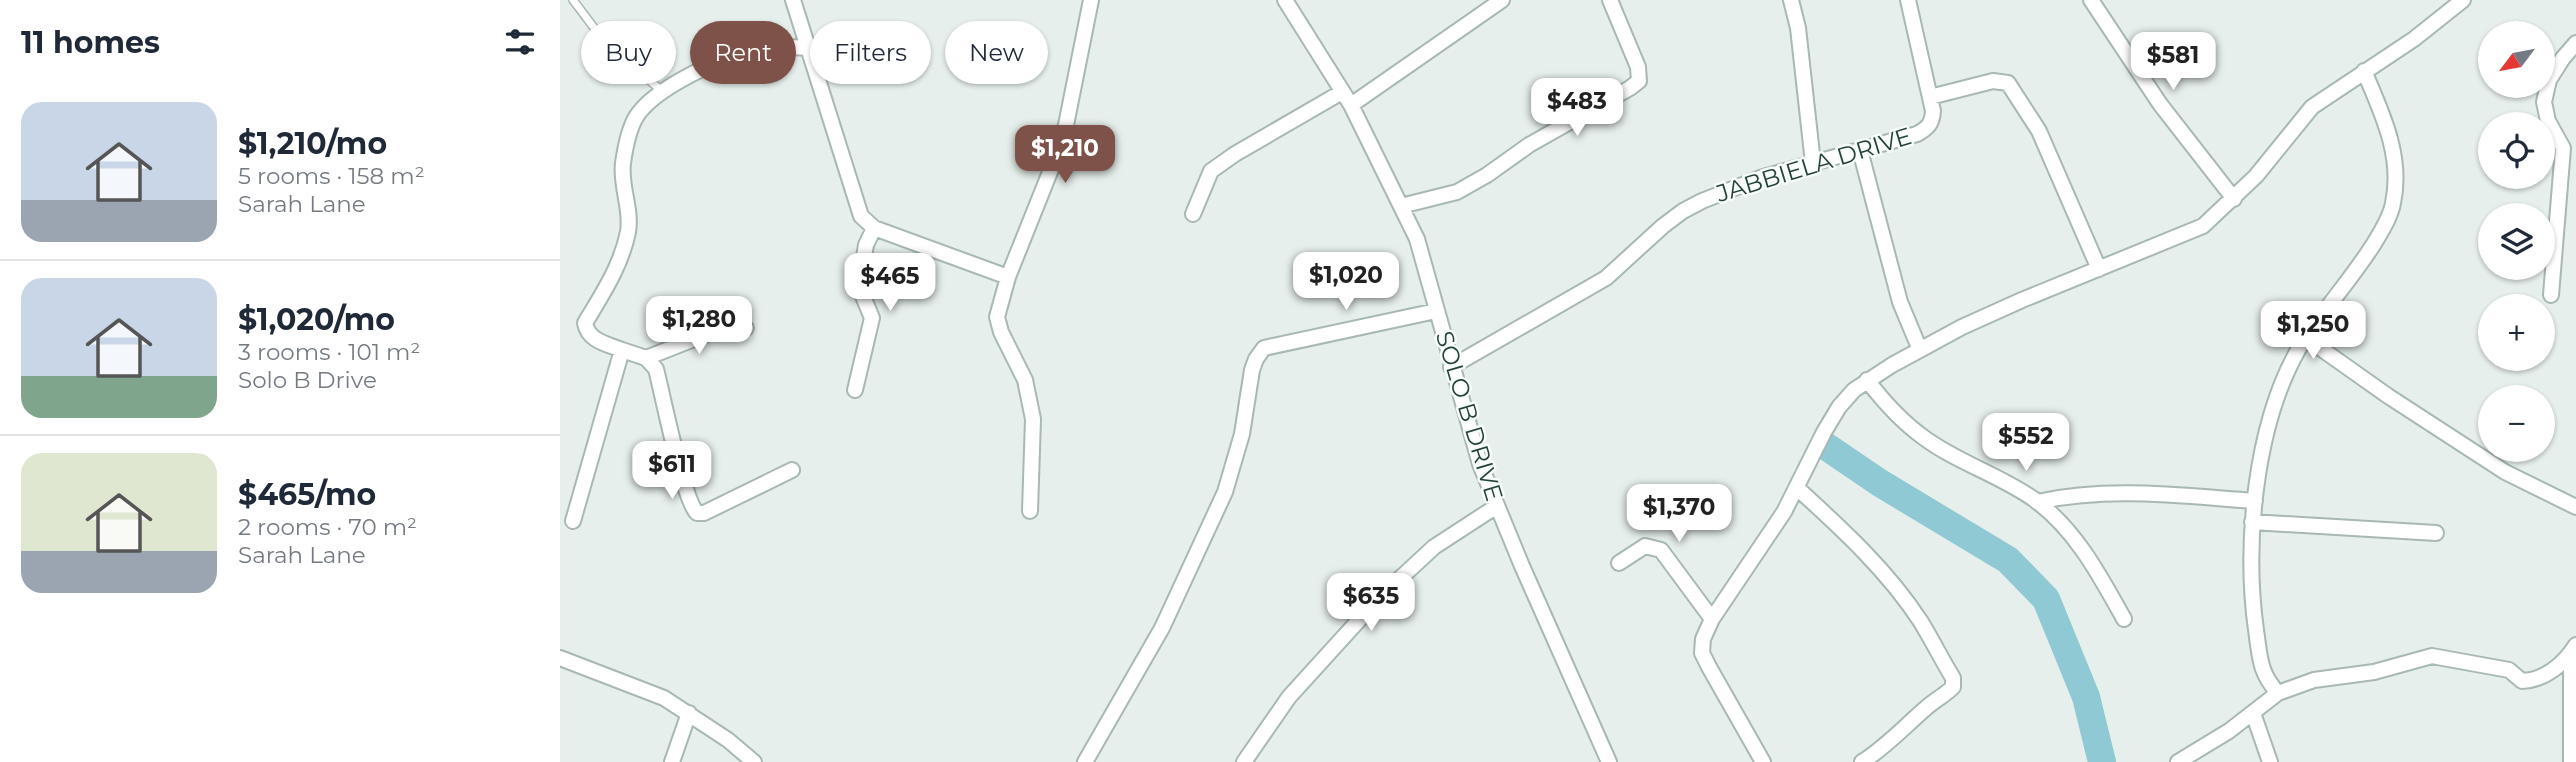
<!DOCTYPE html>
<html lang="en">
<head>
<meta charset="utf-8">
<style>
	:root { --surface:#fff; --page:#f6f6f7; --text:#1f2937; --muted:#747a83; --line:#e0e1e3; --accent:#7f5249 }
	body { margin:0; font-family:Montserrat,sans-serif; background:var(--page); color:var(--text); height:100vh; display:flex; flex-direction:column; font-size:26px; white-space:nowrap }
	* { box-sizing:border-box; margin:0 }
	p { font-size:23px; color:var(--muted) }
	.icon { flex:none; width:38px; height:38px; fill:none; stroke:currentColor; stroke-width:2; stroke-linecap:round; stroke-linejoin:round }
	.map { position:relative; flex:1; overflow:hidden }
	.details { display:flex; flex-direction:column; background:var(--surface); width:560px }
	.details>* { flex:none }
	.banner { position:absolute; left:21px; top:21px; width:665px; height:63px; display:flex; gap:14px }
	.needle { width:46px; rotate:238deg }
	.fabs { position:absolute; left:1918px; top:21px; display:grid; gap:14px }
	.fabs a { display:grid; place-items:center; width:77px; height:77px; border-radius:50%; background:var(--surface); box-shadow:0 2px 5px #0004; font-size:35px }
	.price { position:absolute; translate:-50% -60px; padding:0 16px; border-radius:14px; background:#fff; color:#222; font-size:23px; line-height:46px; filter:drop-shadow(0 2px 4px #0008) }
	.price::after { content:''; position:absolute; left:50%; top:42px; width:21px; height:16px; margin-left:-10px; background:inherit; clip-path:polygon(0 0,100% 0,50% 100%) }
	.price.active { background:var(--accent); color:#fff }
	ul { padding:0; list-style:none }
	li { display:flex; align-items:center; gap:21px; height:175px; padding:0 21px }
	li+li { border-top:2px solid var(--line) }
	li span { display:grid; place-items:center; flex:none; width:196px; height:140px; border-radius:21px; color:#555 }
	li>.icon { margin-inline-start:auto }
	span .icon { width:84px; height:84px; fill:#fffc; stroke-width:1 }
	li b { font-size:30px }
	h2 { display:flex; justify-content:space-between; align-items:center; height:84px; padding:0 21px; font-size:30px }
	.tag { padding:0 24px; border-radius:32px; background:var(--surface); box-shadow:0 2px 5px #0004; font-size:24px; line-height:63px }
	.tag.active { background:var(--accent); color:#fff }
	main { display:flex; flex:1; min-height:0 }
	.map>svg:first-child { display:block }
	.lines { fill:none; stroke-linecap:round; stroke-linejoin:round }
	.river { stroke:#8ec9d4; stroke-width:28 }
	.lane-casing { stroke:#a8b8b2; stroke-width:10 }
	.street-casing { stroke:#a8b8b2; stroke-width:18 }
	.lane { stroke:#fff; stroke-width:7 }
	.street { stroke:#fff; stroke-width:14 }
	.labels { text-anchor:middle; stroke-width:5; stroke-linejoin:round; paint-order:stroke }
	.street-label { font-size:24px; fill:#24423a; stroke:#f7fbf9 }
</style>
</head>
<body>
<main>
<section class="details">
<h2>11 homes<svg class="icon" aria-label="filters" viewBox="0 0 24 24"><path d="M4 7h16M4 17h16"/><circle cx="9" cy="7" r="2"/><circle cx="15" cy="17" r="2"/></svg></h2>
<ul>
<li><span style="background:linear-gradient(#c9d6e8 70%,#9aa5b1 0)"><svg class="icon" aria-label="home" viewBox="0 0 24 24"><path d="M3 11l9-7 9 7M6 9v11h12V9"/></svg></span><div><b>$1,210/mo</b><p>5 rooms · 158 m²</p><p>Sarah Lane</p></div></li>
<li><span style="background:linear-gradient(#c9d6e8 70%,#7fa58c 0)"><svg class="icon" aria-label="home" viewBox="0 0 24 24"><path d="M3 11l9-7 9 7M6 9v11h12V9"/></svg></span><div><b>$1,020/mo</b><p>3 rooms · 101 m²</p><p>Solo B Drive</p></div></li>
<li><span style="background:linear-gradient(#dfe7d0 70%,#9aa5b1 0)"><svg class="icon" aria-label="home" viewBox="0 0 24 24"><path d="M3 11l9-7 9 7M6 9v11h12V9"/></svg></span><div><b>$465/mo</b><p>2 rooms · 70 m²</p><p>Sarah Lane</p></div></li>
</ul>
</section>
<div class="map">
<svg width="2016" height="762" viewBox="0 0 2016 762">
	<rect width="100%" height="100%" fill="#e6efeb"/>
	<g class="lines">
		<path class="river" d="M1267,447L1320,483L1448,560L1486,599L1526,697L1542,762"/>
		<g class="lane-casing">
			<path id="lane" d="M13,0L47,45L102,91"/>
		</g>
		<g class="street-casing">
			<path id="street" d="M233,0L301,216L314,228L448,277L498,152L506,125L531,0
				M725,0L791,105L857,239L920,464L962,566L1049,762
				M1231,0L1238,28L1253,163
				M1531,0L1600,104L1674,199
				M1370,97L1433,81L1448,83L1479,131L1539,269
				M791,105L942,0
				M1300,150L1340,302L1360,350
				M841,206L897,192L927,175L969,145L1070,88L1079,81L1078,67L1050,0
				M633,214L651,171L675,154L782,92
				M448,277L437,317L441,332L465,380L473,419L470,511
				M1991,295L2003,148L1988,121L1984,102L1989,80L2003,58L2016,43
				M1746,338L1828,396L1945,472L2016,507
				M62,350L86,358L96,369C103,396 123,499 137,513H144L232,470
				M86,358L157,330L186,328
				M891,367L1046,278L1103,226L1123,211L1142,201L1200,178L1357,134C1368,128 1372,124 1373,111L1348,0
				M1307,380C1323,401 1341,421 1363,437C1396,462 1440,475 1475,500C1516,530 1540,576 1564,619
				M295,390L312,318L300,289V279L306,245L314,228
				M1237,488C1281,528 1328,571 1361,622C1372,640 1382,660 1393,678V687C1385,695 1375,700 1366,708C1345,726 1326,747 1302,762
				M1477,502C1550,486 1622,496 1695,501
				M13,521L62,350C47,344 28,341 25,323C43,293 61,266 68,232C72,209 60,186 63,163C65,149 69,129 76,117C94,88 163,56 196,50C214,46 230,47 249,48
				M1692,522L1876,533
				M1059,563L1085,546L1101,550L1152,619
				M0,658L104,698L168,740L194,762
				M1718,693C1699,672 1700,657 1696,630C1684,544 1695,426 1738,350C1761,312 1792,279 1815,242C1822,230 1831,216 1833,203C1843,156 1822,113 1804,71
				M1693,713L1710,762
				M112,762L129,713
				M525,762L602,628L665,492L682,434L692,370L696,359L704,348L876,311
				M684,762L729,697L819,598L874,547L937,506
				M1203,762L1149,667L1142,653L1143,639L1152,619L1224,512L1264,432L1279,407L1294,390L1332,365L1402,327L1462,300L1643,226L1696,176L1752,107L1854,39L1903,0
				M1618,762L1669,731L1718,693L1754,680L1814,672L1872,656L1949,670L1962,681C1985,680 2004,664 2016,645
				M2011,762V652"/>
		</g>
		<use href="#lane" class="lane"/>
		<use href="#street" class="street"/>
	</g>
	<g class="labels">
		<g class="street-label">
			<text transform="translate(1254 165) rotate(-17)" y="8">JABBIELA DRIVE</text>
			<text transform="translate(909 416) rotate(73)" y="8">SOLO B DRIVE</text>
		</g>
	</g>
</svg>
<div class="fabs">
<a><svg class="needle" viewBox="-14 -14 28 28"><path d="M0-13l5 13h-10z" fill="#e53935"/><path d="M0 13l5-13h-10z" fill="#747a83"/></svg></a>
<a><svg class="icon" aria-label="locate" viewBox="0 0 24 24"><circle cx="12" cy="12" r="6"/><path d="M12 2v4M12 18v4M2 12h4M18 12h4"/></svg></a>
<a><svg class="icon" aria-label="layers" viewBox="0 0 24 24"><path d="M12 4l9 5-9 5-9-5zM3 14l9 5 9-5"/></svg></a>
<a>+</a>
<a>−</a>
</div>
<b class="price" style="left:1613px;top:92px">$581</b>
<b class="price" style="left:1017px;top:138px">$483</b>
<b class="price active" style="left:505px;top:185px">$1,210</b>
<b class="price" style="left:786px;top:312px">$1,020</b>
<b class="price" style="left:330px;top:313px">$465</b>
<b class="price" style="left:139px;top:356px">$1,280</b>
<b class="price" style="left:1753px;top:361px">$1,250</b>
<b class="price" style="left:1466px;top:473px">$552</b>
<b class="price" style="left:112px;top:501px">$611</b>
<b class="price" style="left:1119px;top:544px">$1,370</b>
<b class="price" style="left:811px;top:633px">$635</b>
<div class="banner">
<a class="tag">Buy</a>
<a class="tag active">Rent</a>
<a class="tag">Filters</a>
<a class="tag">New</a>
</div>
</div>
</main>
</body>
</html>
